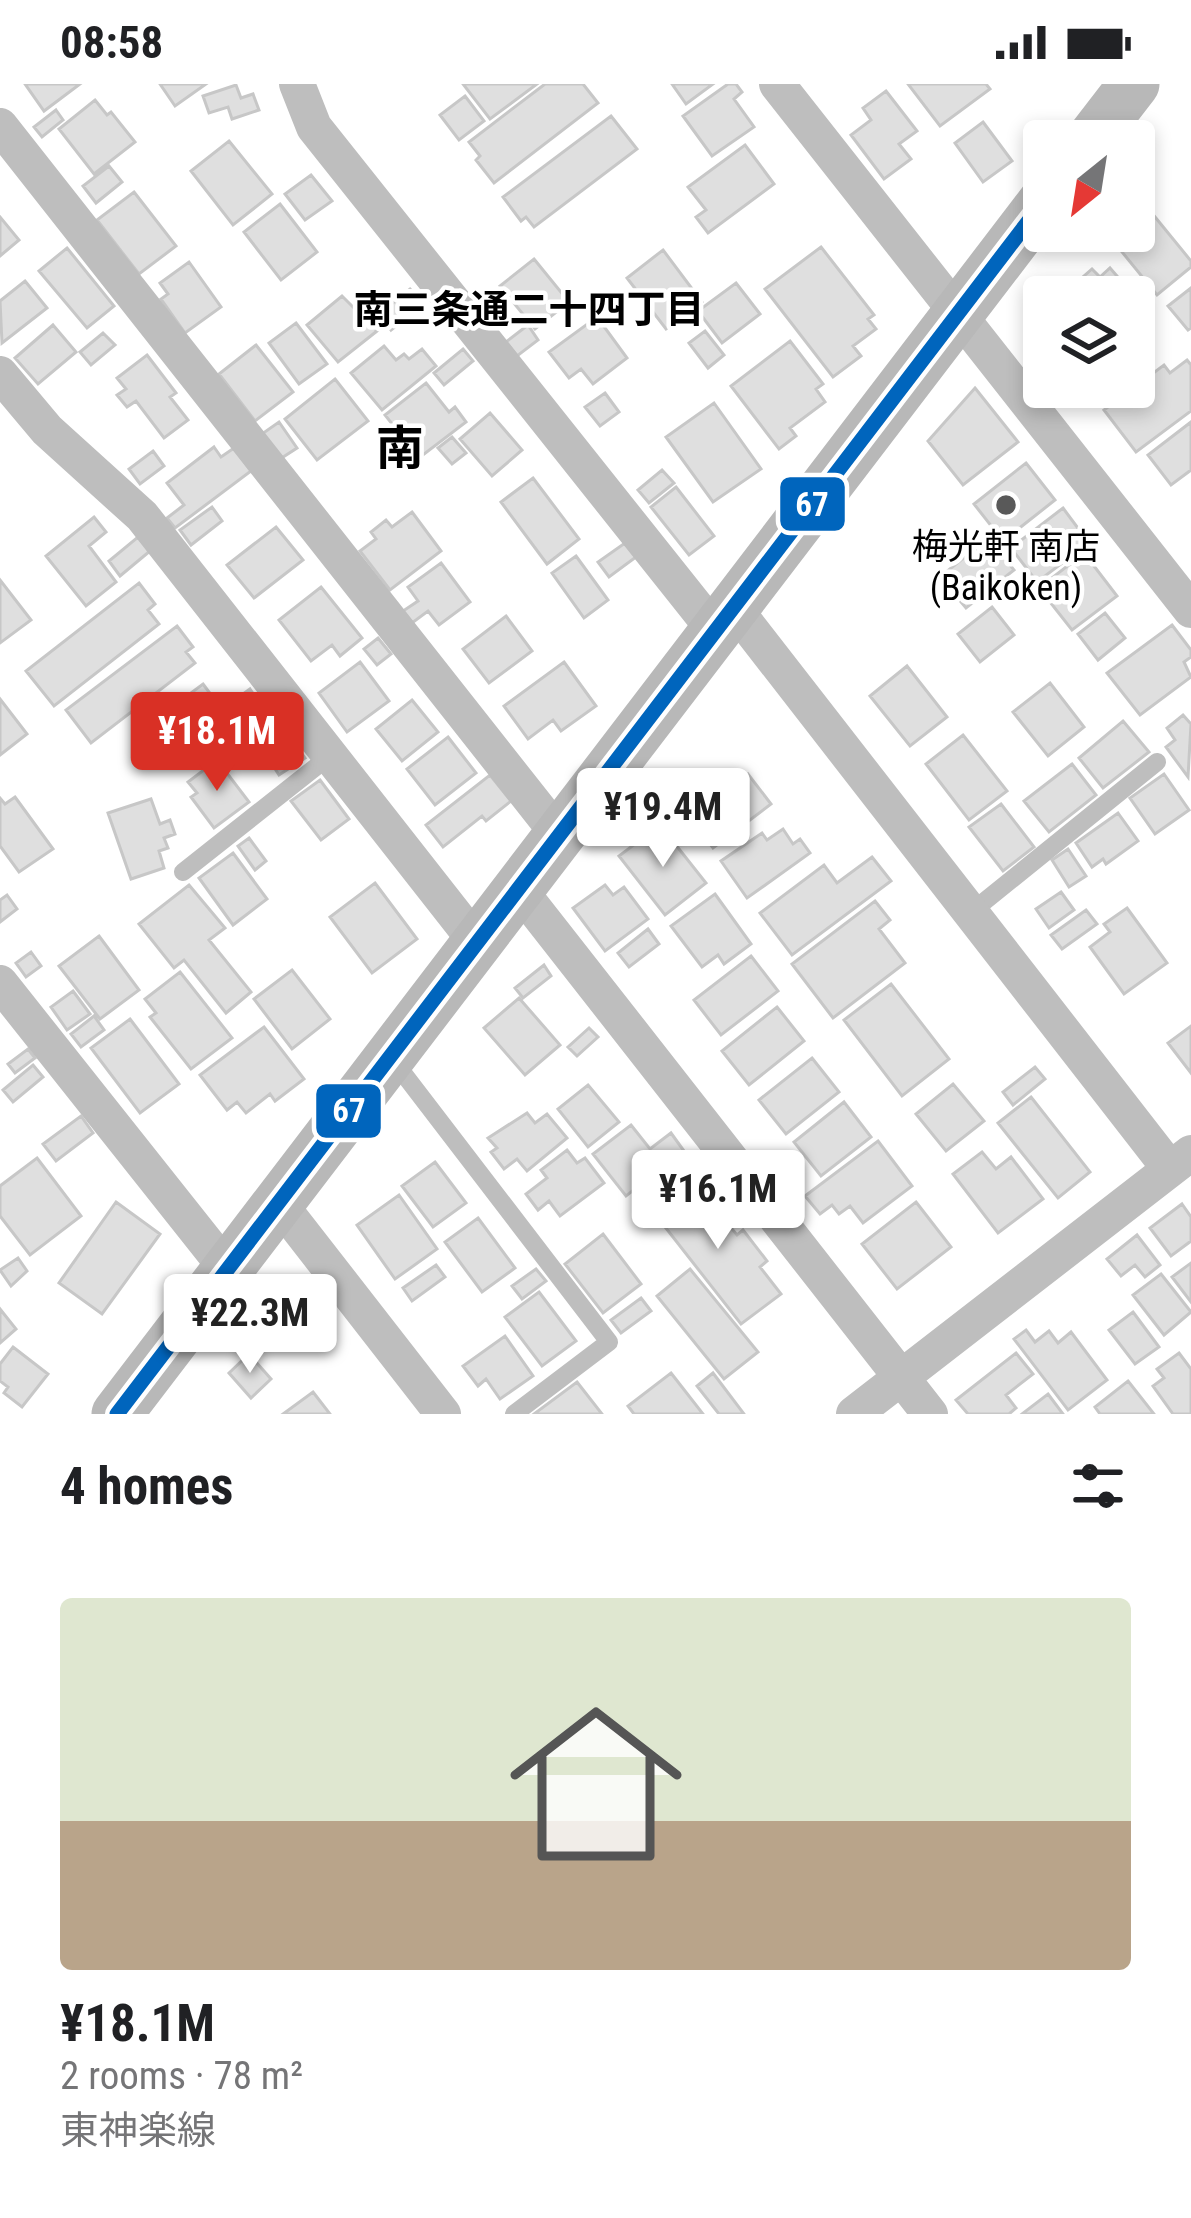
<!DOCTYPE html>
<html lang="en">
<head>
<meta charset="utf-8">
<style>
	:root { --surface:#fff; --page:#f6f6f6; --text:#202124; --muted:#757577; --line:#e0e0e0; --accent:#d93025 }
	body { margin:0; font-family:"Roboto Condensed","Noto Sans JP",sans-serif; background:var(--page); color:var(--text); height:100vh; display:flex; flex-direction:column; font-size:45px; white-space:nowrap }
	* { box-sizing:border-box; margin:0 }
	p { font-size:39px; color:var(--muted) }
	.icon { flex:none; width:66px; height:66px; fill:none; stroke:currentColor; stroke-width:2; stroke-linecap:round; stroke-linejoin:round }
	.map { position:relative; height:1330px; overflow:hidden }
	.panel { display:flex; flex-direction:column; background:var(--surface); flex:1 }
	.panel>* { flex:none }
	.needle { width:78px; rotate:210deg }
	.fabs { position:absolute; left:1023px; top:36px; display:grid; gap:24px }
	.fabs a { display:grid; place-items:center; width:132px; height:132px; border-radius:12px; background:var(--surface); box-shadow:0 6px 18px #0003; font-size:60px }
	.price { position:absolute; translate:-50% -102px; padding:0 27px; border-radius:12px; background:#fff; color:#222; font-size:39px; line-height:78px; filter:drop-shadow(0 3px 6px #0008) }
	.price::after { content:''; position:absolute; left:50%; top:72px; width:36px; height:27px; margin-left:-18px; background:inherit; clip-path:polygon(0 0,100% 0,50% 100%) }
	.price.selected { background:var(--accent); color:#fff }
	ul { padding:0; list-style:none }
	li { display:grid; align-content:center; gap:24px; height:636px; padding:0 60px }
	li+li { border-top:3px solid var(--line) }
	li span { display:grid; place-items:center; height:372px; border-radius:12px; color:#555 }
	li>.icon { margin-inline-start:auto }
	span .icon { width:216px; height:216px; fill:#fffc; stroke-width:1 }
	li b { font-size:51px }
	h2 { display:flex; justify-content:space-between; align-items:center; height:144px; padding:0 60px; font-size:51px }
	.status { display:flex; justify-content:space-between; align-items:center; height:84px; padding:0 60px; background:var(--surface); direction:ltr }
	.status svg { height:33px; fill:currentColor }
	.map>svg:first-child { display:block }
	.building { fill:#dfdfdf; stroke:#c7c7c7; stroke-width:3 }
	.lines { fill:none; stroke-linecap:round; stroke-linejoin:round }
	.lane { stroke:#bebebe; stroke-width:18 }
	.street { stroke:#bebebe; stroke-width:36 }
	.secondary { stroke:#b8b8b8; stroke-width:51 }
	.bus-1-casing { stroke:#fff; stroke-width:24 }
	.bus-1 { stroke:#0065bd; stroke-width:15 }
	.poi-dot { fill:#595959; stroke:#fff; stroke-width:4.5 }
	.labels { text-anchor:middle; stroke-width:9; stroke-linejoin:round; paint-order:stroke }
	.poi-label { font-size:36px; fill:#000; stroke:#fff }
	.neighbourhood-label { font-size:39px; font-weight:bold; fill:#000; stroke:#fff }
	.district-label { font-size:48px; font-weight:bold; fill:#000; stroke:#fff }
	.line-badge { stroke:#fff; stroke-width:4.5 }
	.badge-label { font-size:33px; text-anchor:middle; font-weight:bold; fill:#fff }
</style>
</head>
<body>
<div class="status"><b>08:58</b><svg viewBox="0 0 49 12"><path d="M0 12V9h3v3zM5 12V6h3v6zM10 12V3h3v9zM15 12V0h3v12zM26 1h20v11H26zM47 4h2v5h-2z"/></svg></div>
<div class="map">
<svg width="1191" height="1330" viewBox="0 0 1191 1330">
	<rect width="100%" height="100%" fill="#fff"/>
	<path class="building" d="M25,0H80L44,27Z
		M160,0H206L175,22Z
		M463,0H537L490,35Z
		M545,0H583L598,19L494,99L476,76L480,72L469,58Z
		M672,0H713L686,20Z
		M728,0H736L742,8L734,15L754,43L712,72L683,32Z
		M908,0H986L990,5L940,42Z
		M236,1L241,14L253,10L259,26L232,35L228,23L209,29L203,12Z
		M886,7L917,47L899,60L911,75L884,95L851,51L871,36L863,24Z
		M465,12L484,37L459,56L440,31Z
		M95,16L107,31L111,28L135,58L94,90L59,45Z
		M56,26L63,36L42,53L34,43Z
		M611,32L637,65L534,143L526,133L521,137L503,113Z
		M983,38L1012,77L983,98L955,59Z
		M229,57L272,110L233,141L191,87Z
		M745,61L774,100L708,149L696,133L706,126L688,103Z
		M109,82L122,98L96,119L83,102Z
		M311,91L332,117L305,136L285,110Z
		M134,108L176,162L139,190L97,136Z
		M1142,117L1191,177V183L1157,211L1105,147H1134V124Z
		M280,120L317,168L281,196L244,148Z
		M0,133L19,156L0,172Z
		M821,163L874,231L868,235L876,245L853,262L861,272L833,293L765,205Z
		M67,164L114,222L87,244L39,187Z
		M663,166L702,218L666,245L627,194Z
		M534,175L569,218L535,245L500,202Z
		M189,178L221,223L185,249L161,215L168,210L160,199Z
		M1110,184L1136,214L1134,216V213H1086L1075,200L1092,185L1100,193Z
		M25,197L47,224L2,259L0,217Z
		M736,199L760,230L722,259L698,227Z
		M1191,204V244L1188,246L1168,222Z
		M410,205L423,220L391,246L379,230Z
		M342,212L377,247L338,278L307,241Z
		M597,233L627,274L593,300L581,285L569,294L549,268Z
		M296,239L327,280L299,300L269,259Z
		M53,241L76,268L38,300L15,274Z
		M528,241L538,256L517,272L506,258Z
		M705,247L724,271L708,284L689,259Z
		M103,249L115,261L91,281L80,268Z
		M790,257L823,300L816,305L825,318L790,344L796,352L779,365L731,302Z
		M256,261L293,308L255,337L219,290Z
		M384,262L396,276L404,270L409,275L422,265L436,282L382,326L351,289Z
		M463,265L473,277L444,301L434,289Z
		M147,271L176,309L170,313L188,336L164,354L136,317L127,323L117,311L126,305L117,294Z
		M1187,276L1191,281V327L1136,368L1104,326L1164,281L1170,289Z
		M335,295L368,337L317,376L285,335Z
		M426,299L449,328L455,323L466,338L419,374L385,331Z
		M1073,303H1113L1087,322Z
		M975,304L1018,358L963,401L928,357Z
		M605,309L619,328L600,342L585,323Z
		M714,319L761,385L713,418L666,353Z
		M490,329L522,366L492,392L460,355Z
		M279,338L297,364L277,377L259,352Z
		M1191,338V386L1171,401L1148,371Z
		M452,353L466,369L452,380L438,364Z
		M214,363L221,373L234,364L251,387L175,444L167,434L184,421L167,399Z
		M153,367L164,382L140,400L129,385Z
		M1026,379L1055,416L1003,457L974,420Z
		M662,386L674,399L649,419L638,406Z
		M533,394L579,455L547,480L501,418Z
		M676,403L714,452L689,471L651,423Z
		M212,423L222,437L191,461L180,446Z
		M1063,424L1089,459L1037,498L1011,464Z
		M412,428L441,467L390,506L360,467L376,455L371,448L386,436L392,443Z
		M94,433L106,448L89,462L116,498L86,522L46,472Z
		M276,443L303,476L254,514L227,481Z
		M138,453L150,467L120,492L109,477Z
		M988,454L1014,486L966,524L940,493Z
		M625,459L636,473L609,493L598,478Z
		M1084,469L1117,512L1072,546L1039,504Z
		M576,472L608,516L584,534L552,489Z
		M441,479L470,518L439,541L428,527L412,539L403,527L418,517L408,503Z
		M0,496L31,536L0,559Z
		M139,499L155,520L148,526L159,540L54,622L26,587Z
		M321,503L362,554L340,572L332,561L311,577L279,536Z
		M992,523L1014,551L980,578L958,550Z
		M1105,529L1125,554L1098,576L1078,550Z
		M506,532L532,567L489,599L463,565Z
		M1172,541L1191,566V573L1184,578L1191,593L1140,631L1107,589Z
		M177,542L193,563L186,568L195,579L91,659L66,626Z
		M378,554L391,570L377,581L364,565Z
		M360,578L389,617L347,648L319,609Z
		M564,578L596,622L561,647L553,636L528,655L504,622Z
		M907,582L947,633L910,662L870,612Z
		M1050,599L1084,643L1048,672L1013,628Z
		M203,600L232,639L197,665L168,626Z
		M250,605L260,620L243,633L232,618Z
		M0,615L27,650L0,671Z
		M412,616L438,648L402,677L376,645Z
		M163,629L175,644L158,658L146,642Z
		M1183,631L1191,640L1188,693L1166,663L1175,656L1167,644Z
		M1123,637L1149,668L1103,704L1079,674Z
		M281,646L290,657L268,673L260,662Z
		M963,651L1007,707L969,736L926,680Z
		M448,653L476,689L435,721L407,685Z
		M295,660L305,674L279,691L270,677Z
		M217,676L249,718L214,744L191,713L197,709L188,698Z
		M1072,680L1096,711L1049,748L1024,717Z
		M712,688L730,689L737,698L748,690L771,720L713,764L684,726L694,718L686,708Z
		M1164,690L1189,726L1155,750L1130,714Z
		M490,691L511,717L486,737L482,732L443,763L426,741Z
		M320,696L349,735L321,756L291,717Z
		M15,713L53,765L19,788L0,762V714L5,720Z
		M151,715L160,740L170,736L175,750L164,754L168,764L159,767L164,784L131,795L108,729Z
		M1001,720L1034,763L1003,787L969,743Z
		M1118,729L1138,757L1106,780L1103,775L1092,783L1076,759Z
		M660,741L706,799L665,831L619,772Z
		M783,745L793,760L800,755L810,769L747,814L721,777L762,749L767,756Z
		M249,754L266,777L255,786L238,762Z
		M1068,765L1086,792L1069,803L1052,776Z
		M233,769L267,815L233,841L199,794Z
		M872,773L891,797L792,871L760,829L824,781L837,799Z
		M375,799L417,855L372,889L330,833Z
		M189,801L225,844L209,856L251,908L226,929L184,876L174,884L139,840Z
		M605,801L613,811L624,803L648,835L605,867L573,824Z
		M1061,808L1074,826L1049,844L1036,825Z
		M715,810L751,860L724,880L718,871L702,883L671,842Z
		M7,811L17,825L0,838V816Z
		M875,817L890,836L879,845L905,879L833,934L792,880Z
		M1127,824L1167,879L1124,910L1090,863L1110,848L1104,840Z
		M1086,826L1097,840L1062,865L1051,851Z
		M648,845L659,860L629,883L618,869Z
		M99,852L139,906L100,935L59,882Z
		M31,868L41,882L26,893L16,879Z
		M751,872L778,907L721,951L694,916Z
		M544,881L551,892L523,914L515,904Z
		M292,886L330,935L292,965L254,915Z
		M180,888L232,954L191,985L150,933L156,929L145,915Z
		M891,900L949,975L902,1012L844,936Z
		M73,907L90,930L67,946L51,923Z
		M519,914L560,961L525,991L484,944Z
		M777,923L804,957L749,1001L722,967Z
		M94,932L104,946L81,963L71,950Z
		M130,935L179,1000L140,1029L91,964Z
		M1191,942V989L1168,959Z
		M264,943L304,995L275,1017L270,1010L246,1029L237,1018L227,1026L200,991Z
		M589,944L598,953L577,972L568,963Z
		M28,965L35,974L15,989L8,980Z
		M812,974L839,1008L786,1050L759,1016Z
		M33,981L43,993L13,1018L3,1006Z
		M1035,983L1045,995L1013,1021L1003,1008Z
		M953,1000L984,1037L946,1067L916,1030Z
		M588,1001L619,1038L588,1063L558,1025Z
		M1031,1013L1090,1088L1058,1114L998,1039Z
		M844,1018L871,1053L821,1092L794,1058Z
		M527,1029L535,1039L547,1030L567,1054L527,1087L517,1075L504,1085L491,1068L497,1064L488,1054Z
		M81,1032L93,1049L56,1077L43,1060Z
		M631,1041L650,1065L671,1049L684,1067L626,1112L593,1070Z
		M878,1057L912,1102L863,1139L850,1122L839,1130L832,1121L820,1130L805,1112Z
		M567,1066L577,1079L585,1074L604,1099L560,1132L549,1117L538,1126L526,1110L547,1094L541,1086Z
		M982,1068L996,1085L1011,1073L1043,1115L998,1149L953,1090Z
		M37,1074L81,1132L30,1171L0,1132V1102Z
		M435,1078L466,1119L433,1143L402,1102Z
		M687,1097L713,1130L717,1127L737,1151L743,1146L767,1177L760,1183L781,1210L741,1240L651,1125Z
		M399,1111L437,1165L395,1195L357,1141Z
		M116,1118L160,1150L102,1230L59,1199Z
		M916,1118L951,1163L897,1205L862,1160Z
		M1182,1120L1191,1133V1157L1171,1172L1150,1144Z
		M478,1134L515,1184L482,1208L445,1158Z
		M603,1150L641,1200L603,1229L565,1180Z
		M1137,1151L1160,1181L1145,1193L1135,1181L1121,1192L1107,1175Z
		M18,1174L27,1187L11,1202L0,1186Z
		M1191,1179V1218L1172,1193Z
		M436,1181L445,1193L412,1217L403,1204Z
		M536,1185L546,1197L522,1215L512,1202Z
		M690,1185L758,1268L724,1295L657,1212Z
		M1161,1190L1191,1228L1164,1251L1133,1211Z
		M539,1208L576,1257L542,1282L505,1233Z
		M641,1214L651,1227L621,1249L611,1236Z
		M0,1225L16,1245L0,1259Z
		M1133,1228L1159,1263L1135,1280L1109,1246Z
		M1026,1246L1035,1258L1049,1247L1058,1259L1071,1248L1107,1296L1068,1326L1014,1255Z
		M505,1252L533,1292L500,1315L486,1295L478,1302L463,1282Z
		M13,1263L48,1290L22,1323L4,1309L8,1303L0,1297V1280Z
		M1016,1269L1033,1290L1006,1311L1016,1324L1009,1330H968L956,1316Z
		M1179,1269L1191,1285V1330H1173L1153,1302L1164,1294L1157,1285Z
		M249,1270L271,1295L251,1314L229,1289Z
		M671,1289L703,1330H634L628,1322Z
		M713,1289L744,1330H719L697,1302Z
		M1128,1297L1154,1330H1100L1095,1323Z
		M577,1298L602,1330H534Z
		M313,1308L330,1330H283Z
		M1048,1310L1063,1330H1022Z"/>
	<g class="lines">
		<path class="lane" d="M183,788L331,671
			M970,829L1157,678
			M393,976L609,1258L514,1330"/>
		<path class="street" d="M297,0L314,43L716,548
			M777,0L1191,526
			M0,42L559,751
			M0,290L47,346L142,432L477,859
			M734,524L1170,1085
			M518,804L930,1330
			M0,899L227,1185
			M278,1118L443,1330
			M854,1330L1191,1069"/>
		<path class="secondary" d="M1090,57L1134,0
			M117,1330L1044,117"/>
		<g class="bus-1-casing">
			<path id="bus-1" d="M117,1330L1044,117"/>
		</g>
		<use href="#bus-1" class="bus-1"/>
	</g>
	<circle class="poi-dot" cx="1006" cy="421" r="12"/>
	<g class="labels">
		<g class="poi-label">
			<text x="1006" y="475">梅光軒 南店<tspan x="1006" dy="41">(Baikoken)</tspan></text>
		</g>
		<g class="neighbourhood-label">
			<text x="529" y="239">南三条通二十四丁目</text>
		</g>
		<g class="district-label">
			<text x="400" y="381">南</text>
		</g>
	</g>
	<g class="line-badge">
		<rect x="778" y="391" width="69" height="58" rx="12" fill="#0065bd"/>
		<rect x="314" y="998" width="69" height="58" rx="12" fill="#0065bd"/>
	</g>
	<g class="badge-label">
		<text x="812" y="432">67</text>
		<text x="349" y="1038">67</text>
	</g>
</svg>
<div class="fabs">
<a><svg class="needle" viewBox="-14 -14 28 28"><path d="M0-13l5 13h-10z" fill="#e53935"/><path d="M0 13l5-13h-10z" fill="#757577"/></svg></a>
<a><svg class="icon" aria-label="layers" viewBox="0 0 24 24"><path d="M12 4l9 5-9 5-9-5zM3 14l9 5 9-5"/></svg></a>
</div>
<b class="price selected" style="left:217px;top:710px">¥18.1M</b>
<b class="price" style="left:663px;top:786px">¥19.4M</b>
<b class="price" style="left:718px;top:1168px">¥16.1M</b>
<b class="price" style="left:250px;top:1292px">¥22.3M</b>
</div>
<section class="panel">
<h2>4 homes<svg class="icon" aria-label="filters" viewBox="0 0 24 24"><path d="M4 7h16M4 17h16"/><circle cx="9" cy="7" r="2"/><circle cx="15" cy="17" r="2"/></svg></h2>
<ul>
<li><span style="background:linear-gradient(#dfe7d0 60%,#b9a48a 0)"><svg class="icon" aria-label="home" viewBox="0 0 24 24"><path d="M3 11l9-7 9 7M6 9v11h12V9"/></svg></span><div><b>¥18.1M</b><p>2 rooms · 78 m²</p><p>東神楽線</p></div></li>
</ul>
</section>
</body>
</html>
